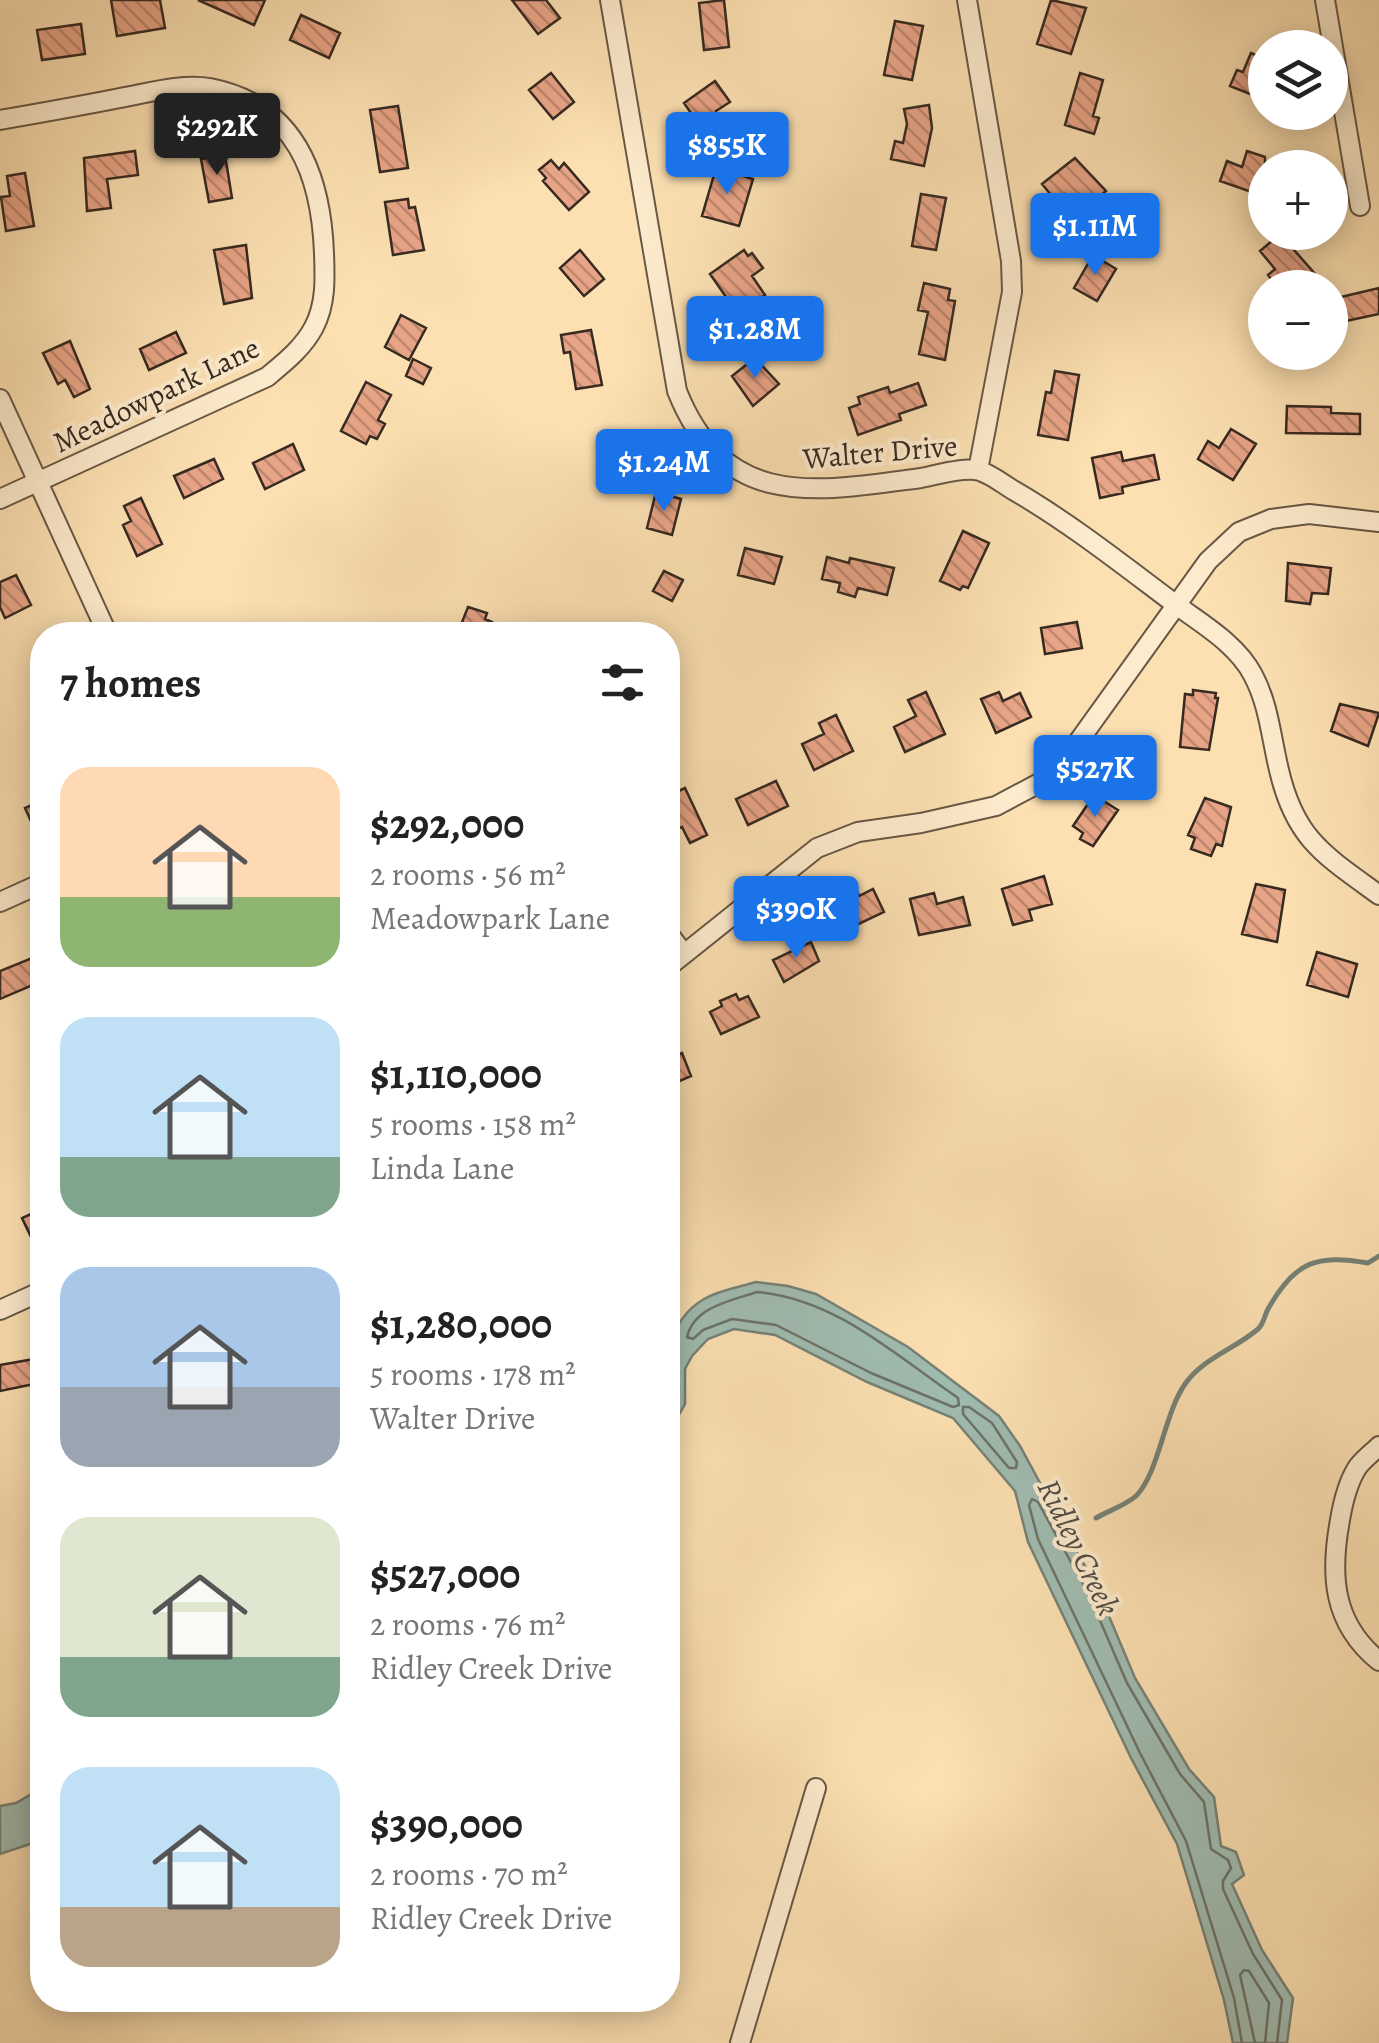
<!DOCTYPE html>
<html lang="en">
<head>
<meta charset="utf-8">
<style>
	:root { --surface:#fff; --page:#f6f6f6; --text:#222; --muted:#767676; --accent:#1a73e8 }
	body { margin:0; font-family:Alegreya,serif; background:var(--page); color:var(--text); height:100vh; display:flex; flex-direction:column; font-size:38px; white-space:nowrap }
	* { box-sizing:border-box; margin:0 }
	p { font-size:32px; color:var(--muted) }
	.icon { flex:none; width:55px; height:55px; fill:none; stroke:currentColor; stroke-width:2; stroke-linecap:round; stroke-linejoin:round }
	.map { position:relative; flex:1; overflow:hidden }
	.side { position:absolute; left:30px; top:622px; width:650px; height:1390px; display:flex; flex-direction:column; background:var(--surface); border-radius:40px; box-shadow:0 5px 25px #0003 }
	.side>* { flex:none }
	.buttons { position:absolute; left:1248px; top:30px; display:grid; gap:20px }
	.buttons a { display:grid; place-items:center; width:100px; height:100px; border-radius:50%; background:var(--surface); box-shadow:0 5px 25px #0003; font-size:50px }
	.price { position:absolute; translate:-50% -85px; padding:0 22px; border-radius:10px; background:var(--accent); color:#fff; font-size:32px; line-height:65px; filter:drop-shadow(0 2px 5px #0008) }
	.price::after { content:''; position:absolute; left:50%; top:60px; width:30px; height:22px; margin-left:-15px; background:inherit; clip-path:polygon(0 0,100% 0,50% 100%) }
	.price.active { background:#222; color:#fff }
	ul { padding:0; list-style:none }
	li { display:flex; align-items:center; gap:30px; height:250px; padding:0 30px }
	li span { display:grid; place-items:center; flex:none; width:280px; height:200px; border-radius:30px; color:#555 }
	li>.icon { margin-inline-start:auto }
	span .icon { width:120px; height:120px; fill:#fffc; stroke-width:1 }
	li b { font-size:42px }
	h2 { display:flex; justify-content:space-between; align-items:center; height:120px; padding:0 30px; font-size:42px }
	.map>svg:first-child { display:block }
	.water { fill:#a0bcb1; stroke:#768277; stroke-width:2.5 }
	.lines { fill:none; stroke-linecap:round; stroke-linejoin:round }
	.shore { stroke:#6b7369; stroke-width:2.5 }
	.stream { stroke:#768277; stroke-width:5 }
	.building { fill:url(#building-back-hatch); stroke:#362a21; stroke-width:2.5 }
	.street-casing { stroke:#685845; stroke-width:22 }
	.street { stroke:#fdebcd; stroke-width:18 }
	.labels { text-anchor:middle; stroke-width:8; stroke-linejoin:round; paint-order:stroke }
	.street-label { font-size:30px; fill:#362a21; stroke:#fdebcd }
	.water-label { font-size:32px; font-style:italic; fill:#504e45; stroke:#fdebcd }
</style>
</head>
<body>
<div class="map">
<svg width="1379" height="2043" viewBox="0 0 1379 2043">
	<defs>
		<pattern id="building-back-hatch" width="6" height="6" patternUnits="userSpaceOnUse" patternTransform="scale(2.5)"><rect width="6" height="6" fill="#e8a486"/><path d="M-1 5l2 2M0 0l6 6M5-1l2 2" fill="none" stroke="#bd866d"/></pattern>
	</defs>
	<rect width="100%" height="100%" fill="#fce0b2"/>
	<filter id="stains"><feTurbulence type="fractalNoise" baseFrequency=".002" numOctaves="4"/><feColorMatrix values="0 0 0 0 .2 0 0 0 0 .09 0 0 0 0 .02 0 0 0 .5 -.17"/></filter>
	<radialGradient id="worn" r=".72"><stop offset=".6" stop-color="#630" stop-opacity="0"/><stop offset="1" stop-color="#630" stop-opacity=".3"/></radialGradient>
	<path class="water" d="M756,1282L788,1286L816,1294L908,1347L999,1416L1020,1446L1098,1590L1135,1678L1189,1769L1214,1797L1221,1846L1236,1852L1244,1875L1232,1884L1262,1950L1293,1998L1287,2043H1233L1224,2000L1177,1844L1131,1758L1028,1542L1015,1491L953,1418L867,1382L775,1335L734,1329L708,1339L692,1356L685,1369V1404L676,1420L668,1426C667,1380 658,1326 704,1299C719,1290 740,1287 756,1282Z
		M42,1788V1840L0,1854V1806L16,1803Z"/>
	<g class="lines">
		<path class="shore" d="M757,1292C836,1299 895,1355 958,1398L959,1405L953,1407L871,1373L776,1325L732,1319L703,1330L693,1339L687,1337C694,1307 730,1301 757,1292Z
			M963,1407H969L992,1423L1017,1462L1016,1468H1009L963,1414Z
			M1242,2043L1234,1998L1186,1841L1140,1753L1038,1539L1029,1505L1032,1499L1038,1502L1089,1595L1127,1683L1180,1774L1204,1802L1211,1849L1228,1860L1231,1868L1223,1881V1889L1253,1954L1282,2000L1277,2043
			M1255,2043L1240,1975L1244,1970L1249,1971L1269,2003L1265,2043"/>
		<path class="stream" d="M1096,1518C1108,1511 1126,1505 1136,1496C1159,1473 1164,1414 1185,1384C1203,1358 1235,1349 1258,1329C1264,1324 1264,1316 1268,1309C1295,1261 1317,1254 1368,1263L1379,1256
			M1059,1533L1076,1530"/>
	</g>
	<path class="building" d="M111,0H160L165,28L117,36Z
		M198,0H265L254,25Z
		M512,0H546L560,18L538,34Z
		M724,0L729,47L704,50L699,3Z
		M1051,0L1086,8L1071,54L1037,44Z
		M301,15L340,33L329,58L290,40Z
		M895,21L923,26L912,80L884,75Z
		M81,24L85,54L42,60L37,30Z
		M1251,53L1265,59V100L1230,86L1237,70L1243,72Z
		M551,73L574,102L553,119L529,90Z
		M1080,73L1103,80L1093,116L1099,118L1094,134L1065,125Z
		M715,81L730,102L716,111L730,131L712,143L684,103Z
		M929,105L932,128L924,166L891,159L895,141L903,143L907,124L904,109Z
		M398,106L408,168L380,172L370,110Z
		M135,151L138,175L107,179L111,208L87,211L84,158Z
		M1247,151L1265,157V183L1260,195L1220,181L1227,161L1242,167Z
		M225,155L232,198L209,202L201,159Z
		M1075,158L1106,191L1099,197L1106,206L1087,222L1065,194L1056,201L1042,184Z
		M551,160L559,169L564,163L589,192L569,210L543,181L546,178L539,170Z
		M716,168L753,179L739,226L702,216Z
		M25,173L34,226L6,231L1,197L10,196L7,176Z
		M921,194L946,198L936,250L912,246Z
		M408,199L409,208L415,207L424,250L393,255L385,202Z
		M1280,234L1316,275L1303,288H1278L1268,275L1275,269L1260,251Z
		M246,245L252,298L224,304L214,250Z
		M580,250L604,279L584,296L560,268Z
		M744,250L748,256L752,253L763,268L752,276L765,295L738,314L710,274Z
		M1093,255L1116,269L1097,301L1074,288Z
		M924,283L950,289L948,300L955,301L945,360L919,354L928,312L918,310Z
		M1379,288V314L1346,321L1341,297Z
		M401,315L426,328L409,360L385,347Z
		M591,330L602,385L576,389L570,352L564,353L561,335Z
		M176,332L186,353L149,370L140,349Z
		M70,341L90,389L74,397L65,380L58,384L43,353Z
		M755,358L779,384L753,406L732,376Z
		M413,359L431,368L423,384L406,376Z
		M1055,371L1079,375L1068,440L1038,435L1046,392L1051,393Z
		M366,382L391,395L378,420L385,424L377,439L370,436L366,444L341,431Z
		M918,383L926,405L899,414L901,420L858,435L849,408L860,404L858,397L888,387L890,393Z
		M1287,406L1331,407V413L1360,414V434L1286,433Z
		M1231,429L1256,444L1233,480L1198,459L1208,441L1219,448Z
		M598,440L637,441L636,468L598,467Z
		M293,444L304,470L265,489L253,463Z
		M1121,452L1123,461L1154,455L1159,479L1122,487L1123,493L1100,498L1092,458Z
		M214,459L223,479L184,498L174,476Z
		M656,492L681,499L672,535L647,528Z
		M141,498L162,544L137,556L123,525L131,521L124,506Z
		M963,531L989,543L968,588L963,586L960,590L940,581Z
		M745,548L782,557L774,584L738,575Z
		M827,557L849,563L850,558L894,568L887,595L858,588L855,597L838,592L840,583L822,579Z
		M1288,563L1331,568L1328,594L1312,593L1310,604L1286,601Z
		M664,571L683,580L672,601L653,591Z
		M16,575L31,605L5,618L0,607V582Z
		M468,607L487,613L485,619L492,622L487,635H457Z
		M1077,622L1082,648L1045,654L1041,628Z
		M1193,690L1216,693L1215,698H1218L1209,750L1180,747L1185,694L1193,695Z
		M926,692L945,734L905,752L894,727L916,716L908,700Z
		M999,692L1003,701L1020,693L1031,717L996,733L981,699Z
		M1340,704L1379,713L1368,746L1331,731Z
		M836,715L853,751L814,770L802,744L824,734L819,723Z
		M776,781L788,806L748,825L736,799Z
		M685,788L707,835L690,843L682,827L674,830L668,816V796Z
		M1094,795L1118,810L1093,846L1080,839L1083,833L1073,826Z
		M1205,798L1231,807L1222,846L1216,844L1211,856L1191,849L1195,838L1188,835Z
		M42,800V845L25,808Z
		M1044,876L1052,904L1029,910L1032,920L1013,925L1002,889Z
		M854,884L859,896L873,889L884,912L846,930L830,895Z
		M1256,884L1285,890L1277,942L1242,934Z
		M934,893L937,904L963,897L970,925L919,935L910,899Z
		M811,942L819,961L784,982L773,960Z
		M1317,952L1357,964L1348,997L1307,985Z
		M32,958L42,981L0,999V971Z
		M736,994L739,1000L748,996L759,1017L721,1034L710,1012L722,1006L720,1001Z
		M682,1053L691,1076L668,1086V1059Z
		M42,1209V1260L22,1218Z
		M34,1359L39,1383L0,1391V1365Z"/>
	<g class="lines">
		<g class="street-casing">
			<path id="street" d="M610,0L677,391C725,511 815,492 921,478C937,475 965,466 980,471C992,475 1003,484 1013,490C1070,523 1123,565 1175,604C1202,624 1237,644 1253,675C1269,705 1271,737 1279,770C1295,839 1324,855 1379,895
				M967,0L1011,261L1012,292L978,470
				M1325,0L1360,206
				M0,120C40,113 80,106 120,98C148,93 181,83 210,88C296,105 321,175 324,253C325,279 326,304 314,327C303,348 285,362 267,377L0,499
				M0,399L108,635
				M0,902L42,883
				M668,933L684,954
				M668,967L817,848L858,832L921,823L996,806L1043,781L1073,749L1208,561L1239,532L1271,519L1309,514L1379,522
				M0,1310L42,1291
				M1379,1446C1372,1453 1362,1460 1357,1468C1347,1484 1343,1502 1340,1520C1330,1574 1332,1623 1379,1661
				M740,2043L816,1788"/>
		</g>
		<use href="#street" class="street"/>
	</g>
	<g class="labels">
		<g class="street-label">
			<text transform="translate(156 395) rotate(-26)" y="10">Meadowpark Lane</text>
			<text transform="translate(880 452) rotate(-5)" y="10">Walter Drive</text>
		</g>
		<g class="water-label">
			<text transform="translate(1079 1547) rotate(64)" y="11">Ridley Creek</text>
		</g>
	</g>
	<rect width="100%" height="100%" filter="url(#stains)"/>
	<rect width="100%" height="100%" fill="url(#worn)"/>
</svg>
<div class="buttons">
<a><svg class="icon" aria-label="layers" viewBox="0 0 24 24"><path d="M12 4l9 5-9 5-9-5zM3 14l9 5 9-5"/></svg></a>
<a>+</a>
<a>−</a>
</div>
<b class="price active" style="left:217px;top:178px">$292K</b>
<b class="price" style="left:727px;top:197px">$855K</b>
<b class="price" style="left:1095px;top:278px">$1.11M</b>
<b class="price" style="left:755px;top:381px">$1.28M</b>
<b class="price" style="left:664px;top:514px">$1.24M</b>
<b class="price" style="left:1095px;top:820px">$527K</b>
<b class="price" style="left:796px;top:961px">$390K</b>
<section class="side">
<h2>7 homes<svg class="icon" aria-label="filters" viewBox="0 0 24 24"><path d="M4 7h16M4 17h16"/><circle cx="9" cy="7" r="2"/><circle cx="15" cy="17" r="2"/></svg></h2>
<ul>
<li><span style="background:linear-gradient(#ffd9b3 65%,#8fb573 0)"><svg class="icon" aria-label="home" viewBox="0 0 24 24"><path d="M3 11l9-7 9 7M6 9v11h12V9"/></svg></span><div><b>$292,000</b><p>2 rooms · 56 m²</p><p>Meadowpark Lane</p></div></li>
<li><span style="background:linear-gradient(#bfe0f5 70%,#7fa58c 0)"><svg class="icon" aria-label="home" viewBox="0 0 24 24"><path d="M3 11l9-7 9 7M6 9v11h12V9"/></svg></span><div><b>$1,110,000</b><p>5 rooms · 158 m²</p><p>Linda Lane</p></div></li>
<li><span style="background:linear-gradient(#a9c7e8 60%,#9aa5b1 0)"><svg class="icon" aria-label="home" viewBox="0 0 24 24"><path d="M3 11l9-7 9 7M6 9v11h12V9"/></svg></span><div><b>$1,280,000</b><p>5 rooms · 178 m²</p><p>Walter Drive</p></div></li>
<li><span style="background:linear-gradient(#dfe7d0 70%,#7fa58c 0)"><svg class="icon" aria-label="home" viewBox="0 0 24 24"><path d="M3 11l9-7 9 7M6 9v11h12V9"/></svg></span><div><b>$527,000</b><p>2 rooms · 76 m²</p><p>Ridley Creek Drive</p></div></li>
<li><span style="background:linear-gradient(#bfe0f5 70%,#b9a48a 0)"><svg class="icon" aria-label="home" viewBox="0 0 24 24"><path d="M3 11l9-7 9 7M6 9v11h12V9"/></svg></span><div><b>$390,000</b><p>2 rooms · 70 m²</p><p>Ridley Creek Drive</p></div></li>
</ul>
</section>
</div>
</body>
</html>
